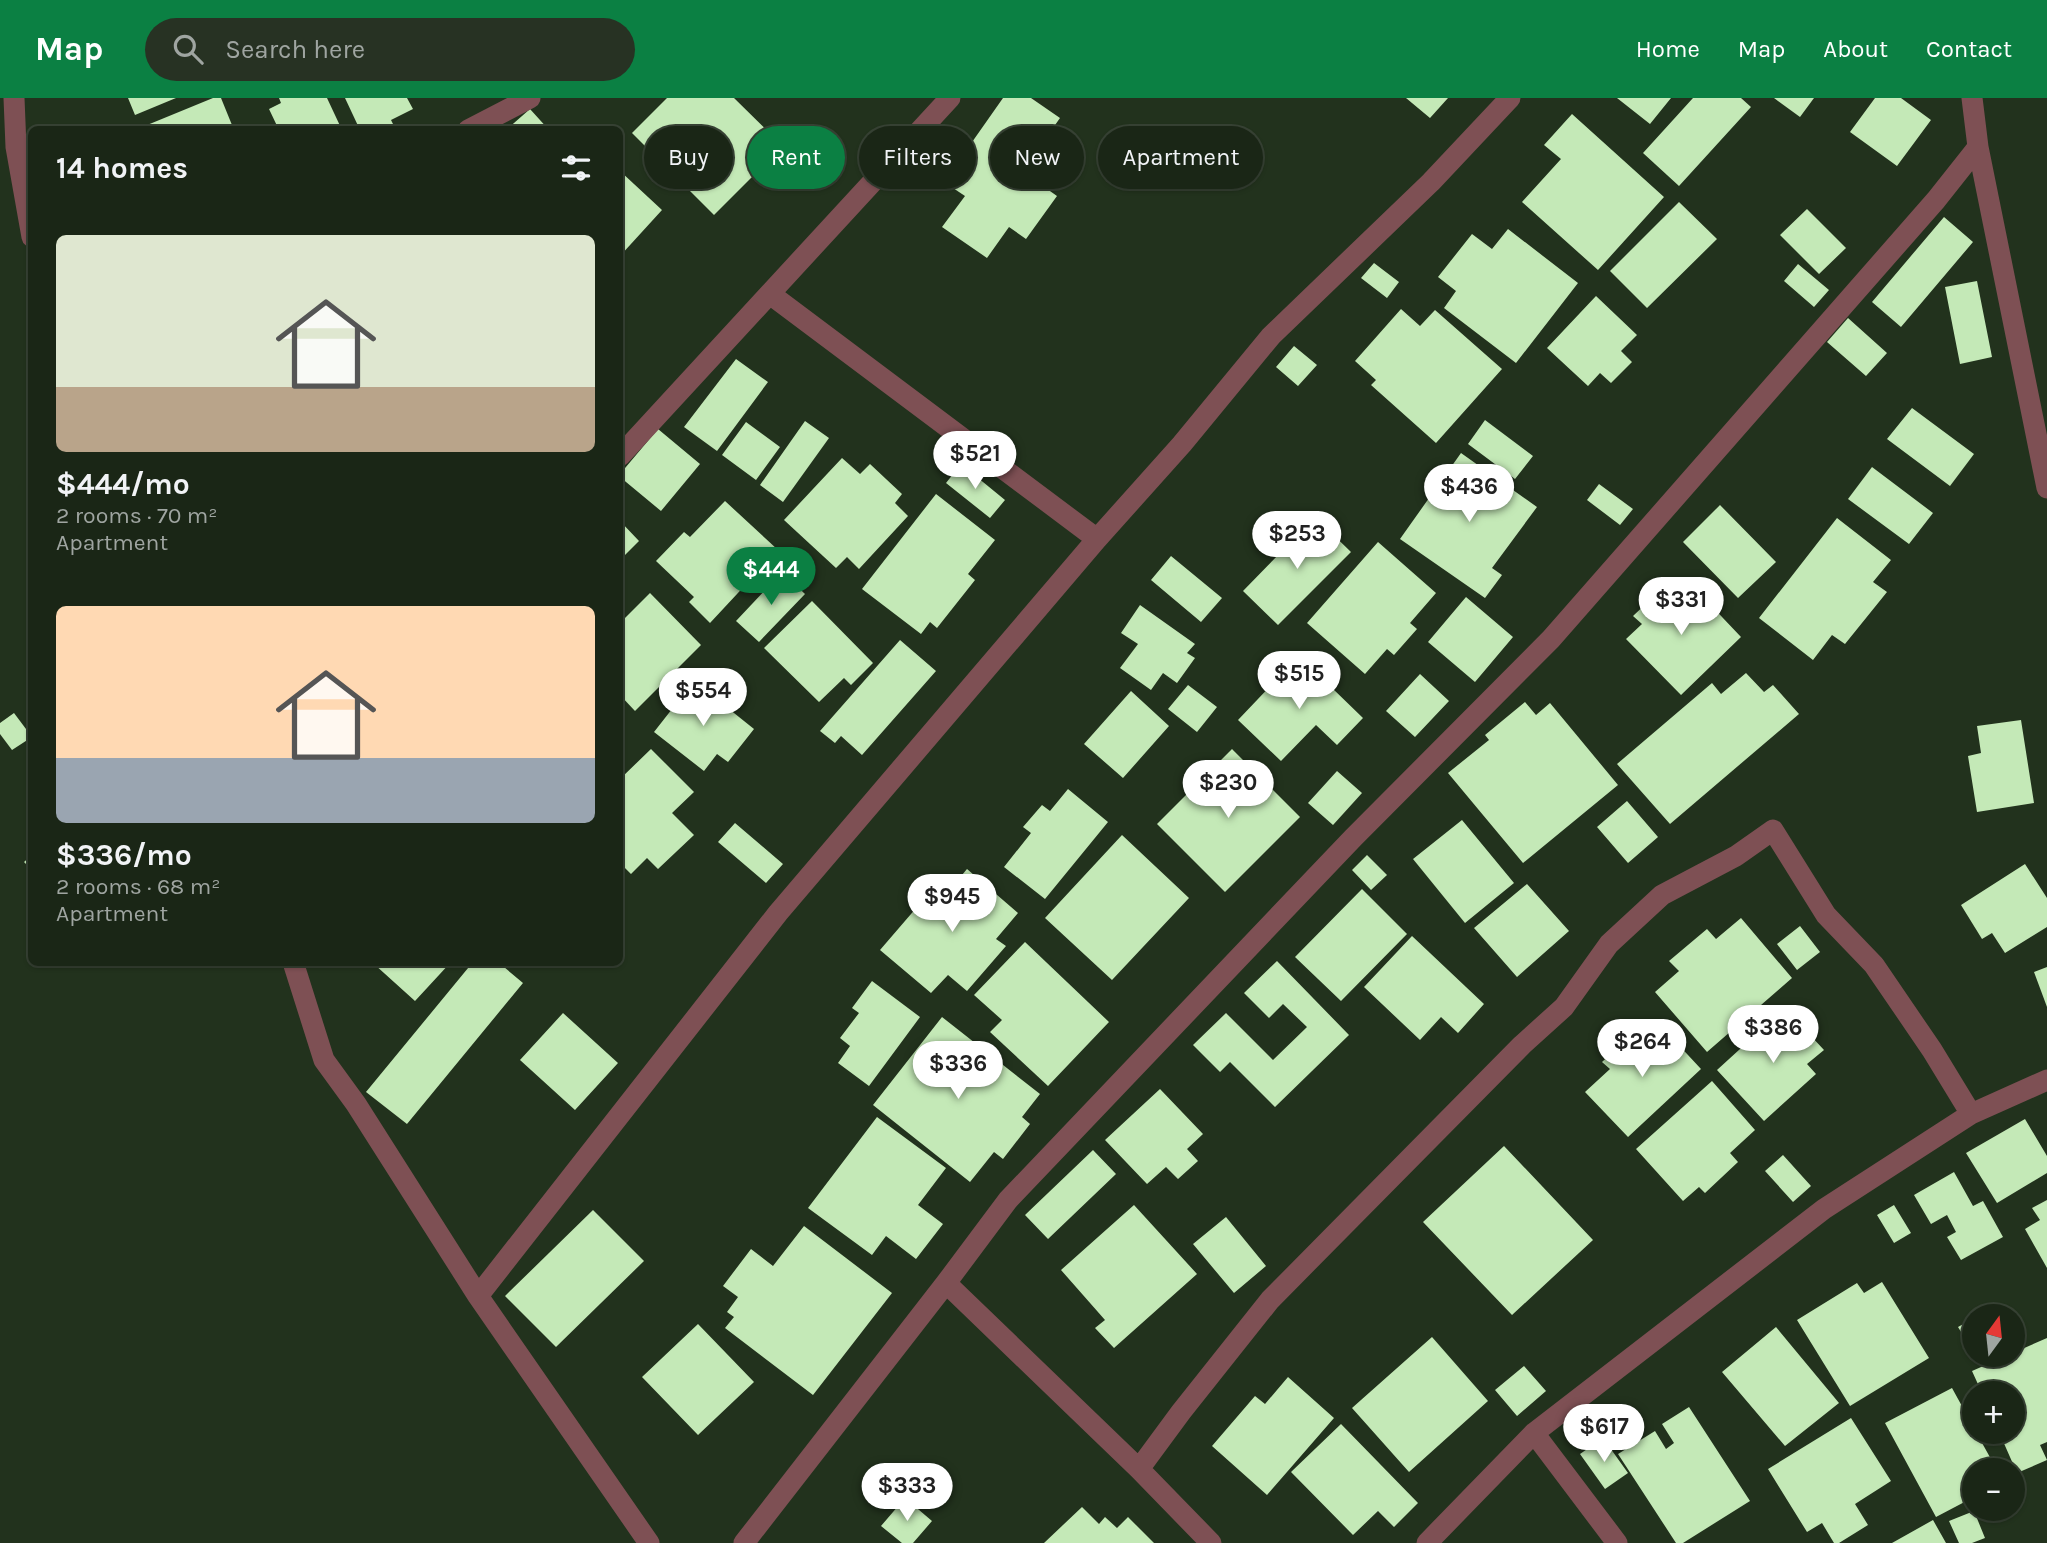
<!DOCTYPE html>
<html lang="en">
<head>
<meta charset="utf-8">
<style>
	:root { --surface:#1a2616; --page:#273223; --text:#f1f3f6; --muted:#9fa5a1; --line:#384335; --accent:#0b8043 }
	body { margin:0; font-family:Karla,sans-serif; background:var(--page); color:var(--text); height:100vh; display:flex; flex-direction:column; font-size:26px; white-space:nowrap }
	* { box-sizing:border-box; margin:0 }
	p { font-size:23px; color:var(--muted) }
	.icon { flex:none; width:38px; height:38px; fill:none; stroke:currentColor; stroke-width:2; stroke-linecap:round; stroke-linejoin:round }
	.map { position:relative; flex:1; overflow:hidden }
	.sheet { position:absolute; left:28px; top:28px; width:595px; height:840px; display:flex; flex-direction:column; background:var(--surface); border-radius:10px; box-shadow:0 2px 5px #0004,0 0 0 2px var(--line) }
	.sheet>* { flex:none }
	.guide { position:absolute; left:644px; top:28px; width:665px; height:63px; display:flex; gap:14px }
	.needle { width:46px; rotate:15deg }
	.fabs { position:absolute; left:1962px; top:1206px; display:grid; gap:14px }
	.fabs a { display:grid; place-items:center; width:63px; height:63px; border-radius:50%; background:var(--surface); box-shadow:0 2px 5px #0004,0 0 0 2px var(--line); font-size:35px }
	.price { position:absolute; translate:-50% -60px; padding:0 16px; border-radius:24px; background:#fff; color:#222; font-size:23px; line-height:46px; filter:drop-shadow(0 2px 4px #0008) }
	.price::after { content:''; position:absolute; left:50%; top:42px; width:21px; height:16px; margin-left:-10px; background:inherit; clip-path:polygon(0 0,100% 0,50% 100%) }
	.price.selected { background:var(--accent); color:#fff }
	ul { padding:0; list-style:none }
	li { display:grid; align-content:center; gap:14px; height:371px; padding:0 28px }
	li span { display:grid; place-items:center; height:217px; border-radius:10px; color:#555 }
	li>.icon { margin-inline-start:auto }
	span .icon { width:126px; height:126px; fill:#fffc; stroke-width:1 }
	li b { font-size:30px }
	h2 { display:flex; justify-content:space-between; align-items:center; height:84px; padding:0 28px; font-size:30px }
	.pill { padding:0 24px; border-radius:32px; background:var(--surface); box-shadow:0 2px 5px #0004,0 0 0 2px var(--line); font-size:24px; line-height:63px }
	.pill.selected { background:var(--accent); color:#fff }
	header { display:flex; align-items:center; gap:42px; box-sizing:border-box; height:98px; padding:0 35px; background:var(--accent); color:#fff }
	header strong { font-size:33px }
	nav { display:flex; gap:38px; margin-inline-start:auto; font-size:24px }
	.search { width:490px; height:63px; background:var(--page); display:flex; align-items:center; gap:18px; box-sizing:border-box; padding:0 24px; border-radius:38px; color:var(--muted); font-size:26px }
	.map>svg:first-child { display:block }
	.building { fill:#c4e9b7 }
	.lines { fill:none; stroke-linecap:round; stroke-linejoin:round }
	.minor { stroke:#7e5054; stroke-width:21 }
</style>
</head>
<body>
<header>
<strong>Map</strong>
<div class="search"><svg class="icon" aria-label="search" viewBox="0 0 24 24"><circle cx="10" cy="10" r="6"/><path d="M15 15l6 6"/></svg>Search here</div>
<nav><a>Home</a><a>Map</a><a>About</a><a>Contact</a></nav>
</header>
<div class="map">
<svg width="2047" height="1445" viewBox="0 0 2047 1445">
	<rect width="100%" height="100%" fill="#22321d"/>
	<path class="building" d="M128,0H176L135,17Z
		M213,0H221L234,32H135Z
		M279,0H327L342,32H279L269,11L281,5Z
		M345,0H407L413,11L391,22L396,32H360Z
		M667,0H734L783,48L714,117L632,35Z
		M1003,0H1031L1060,20L1048,37L1034,28L1009,64L1057,98L1026,141L1009,129L987,160L942,129L965,98L944,84Z
		M1406,0H1448L1430,20Z
		M1617,0H1671L1650,26Z
		M1693,0H1741L1751,9L1679,88L1643,55Z
		M1774,0H1814L1800,19Z
		M1875,0H1901L1931,22L1897,68L1850,34Z
		M530,11L549,32H506Z
		M1572,16L1664,99L1598,172L1522,104L1561,61L1544,47Z
		M620,73L662,112L620,158Z
		M1679,104L1717,141L1647,210L1610,173Z
		M1807,111L1846,150L1819,176L1780,137Z
		M1944,119L1973,144L1901,229L1872,204Z
		M1508,131L1578,185L1516,265L1444,210L1456,193L1438,179L1472,136L1492,151Z
		M1374,165L1399,184L1387,200L1361,180Z
		M1798,166L1829,192L1814,209L1784,183Z
		M1977,183L1992,259L1960,266L1945,189Z
		M1596,198L1637,237L1621,253L1632,264L1611,285L1600,275L1588,288L1547,250Z
		M1401,211L1420,228L1435,212L1502,271L1436,345L1371,287L1376,282L1355,263Z
		M1848,220L1887,255L1866,278L1827,244Z
		M1294,248L1317,267L1298,288L1276,269Z
		M736,261L768,284L717,353L684,329Z
		M1912,310L1974,356L1950,388L1887,341Z
		M1485,322L1533,358L1515,381L1468,346Z
		M805,323L829,340L783,404L760,387Z
		M746,324L780,349L756,382L722,357Z
		M658,331L700,366L661,413L620,379V376Z
		M1461,355L1537,409L1492,470L1502,477L1485,500L1400,441Z
		M842,360L860,376L870,366L902,396L895,405L908,418L859,471L847,459L836,470L784,422Z
		M961,366L1005,402L990,420L946,385Z
		M1872,369L1933,415L1909,446L1848,401Z
		M1599,386L1633,411L1620,427L1587,402Z
		M936,396L995,442L968,476L975,482L937,530L930,524L921,536L862,491Z
		M725,403L778,452L710,525L689,504L694,499L656,463L684,434L690,439Z
		M1720,407L1776,464L1738,500L1683,444Z
		M1315,419L1351,454L1278,527L1243,493Z
		M1837,420L1891,462L1873,484L1887,494L1845,546L1832,537L1813,562L1759,520Z
		M620,423L639,443L620,462Z
		M1378,444L1436,495L1410,525L1417,531L1394,557L1387,551L1365,576L1307,525Z
		M1171,458L1222,500L1201,524L1151,482Z
		M782,474L805,496L759,544L736,523Z
		M1668,485L1693,511L1704,500L1741,539L1681,597L1626,541L1642,526L1633,518Z
		M650,495L701,547L635,613L620,597V525Z
		M1466,499L1513,539L1475,584L1428,544Z
		M812,503L873,565L851,587L844,580L819,604L764,550Z
		M1140,507L1195,546L1187,555L1195,560L1177,585L1163,575L1151,592L1120,570L1138,546L1121,535Z
		M900,542L936,573L862,657L841,638L835,645L820,633Z
		M1299,558L1363,620L1337,647L1316,627L1281,663L1238,622Z
		M1746,575L1764,594L1773,587L1799,616L1670,726L1617,666L1712,585L1721,596Z
		M1420,576L1449,603L1415,639L1386,613Z
		M694,583L754,631L728,664L717,656L704,673L654,634Z
		M1188,587L1217,609L1197,634L1168,611Z
		M1131,593L1169,628L1123,680L1084,646Z
		M1525,604L1536,617L1550,605L1618,687L1523,765L1448,675L1489,642L1485,637Z
		M14,615L32,639L12,652L0,636V625Z
		M2021,622L2034,705L1977,714L1968,658L1981,655L1977,628Z
		M651,651L694,694L672,715L694,737L658,771L647,760L631,776L620,765V681Z
		M1232,651L1300,719L1225,794L1157,726Z
		M1337,673L1362,695L1333,727L1308,705Z
		M1068,691L1108,724L1045,801L1004,769L1031,735L1023,729L1042,707L1050,713Z
		M1627,703L1658,739L1628,765L1597,729Z
		M1462,722L1514,785L1465,825L1413,761Z
		M735,725L783,766L766,785L718,744Z
		M1122,737L1189,800L1112,882L1045,820Z
		M32,757V772L24,764Z
		M1367,757L1387,777L1371,792L1352,772Z
		M2025,766L2047,800V829L2005,855L1992,835L1982,841L1961,807Z
		M967,771L1018,815L996,841L1006,848L967,893L948,877L931,895L880,852L942,780L952,789Z
		M1527,786L1569,833L1517,879L1474,830Z
		M1362,791L1407,836L1341,903L1295,859Z
		M1741,820L1792,880L1707,954L1655,894L1679,873L1669,863L1707,831L1716,841Z
		M1800,828L1820,854L1797,872L1777,846Z
		M1412,838L1484,906L1458,935L1441,919L1420,942L1364,889Z
		M1025,844L1109,924L1048,988L990,934L1002,922L974,897Z
		M1277,863L1349,937L1275,1009L1230,964L1220,974L1193,947L1226,915L1273,962L1307,929L1283,906L1269,920L1244,895Z
		M375,864H451L415,903L374,866Z
		M473,864H498L523,885L407,1026L366,994Z
		M2047,869V909L2034,874Z
		M872,883L920,919L869,988L838,965L850,948L840,940L859,915L852,910Z
		M1785,910L1824,952L1807,966L1816,976L1764,1023L1717,972Z
		M563,915L618,965L575,1012L520,962Z
		M942,919L1040,996L1022,1019L1030,1026L1003,1061L994,1054L970,1084L873,1007Z
		M1661,928L1701,971L1628,1039L1585,994L1610,971L1602,964L1636,932L1646,943Z
		M1712,983L1755,1032L1730,1055L1738,1064L1705,1095L1699,1089L1683,1103L1636,1051Z
		M1160,991L1203,1036L1187,1051L1198,1063L1178,1081L1166,1069L1147,1086L1105,1042Z
		M877,1019L946,1070L918,1107L943,1126L916,1161L886,1138L872,1157L808,1110Z
		M2025,1021L2047,1058V1075L1997,1105L1966,1055Z
		M1504,1048L1593,1142L1512,1217L1423,1124Z
		M1093,1052L1116,1076L1048,1141L1025,1117Z
		M1783,1057L1811,1088L1793,1104L1765,1073Z
		M1954,1074L1973,1108L1983,1103L2003,1139L1961,1162L1947,1139L1956,1134L1947,1117L1931,1126L1914,1097Z
		M2047,1102V1170L2025,1131L2040,1122L2032,1110Z
		M1134,1107L1197,1176L1114,1250L1095,1230L1105,1222L1061,1172Z
		M1894,1107L1911,1135L1894,1145L1877,1117Z
		M593,1112L644,1163L556,1249L505,1198Z
		M1226,1119L1266,1168L1234,1195L1193,1146Z
		M804,1128L892,1195L813,1297L725,1230L734,1219L727,1214L738,1199L723,1188L751,1151L773,1168Z
		M1882,1184L1929,1260L1850,1308L1797,1222L1857,1185L1864,1195Z
		M1974,1220V1255L1958,1229Z
		M698,1226L754,1284L698,1337L642,1279Z
		M1776,1229L1839,1305L1785,1348L1722,1274Z
		M1432,1239L1488,1303L1409,1374L1352,1310Z
		M2047,1240V1344L2040,1347L2047,1362L2017,1375L1999,1334H2012V1295H1982L1972,1273Z
		M1524,1268L1546,1293L1517,1318L1495,1292Z
		M1288,1279L1334,1320L1267,1397L1212,1348L1255,1298L1265,1306Z
		M1952,1290L1974,1330V1334H1976L1997,1372H1974V1399L1936,1419L1885,1325Z
		M1689,1309L1750,1403L1683,1445H1676L1618,1356L1655,1333L1666,1351L1674,1345L1662,1326Z
		M1851,1320L1891,1383L1855,1406L1868,1427L1839,1445H1834L1822,1425L1807,1434L1768,1371Z
		M1341,1326L1418,1405L1394,1429L1378,1413L1353,1437L1291,1374Z
		M1603,1340L1628,1375L1605,1391L1580,1356Z
		M905,1400L932,1423L913,1445H902L881,1428Z
		M1082,1409L1099,1426L1105,1419L1117,1430L1128,1419L1154,1445H1044Z
		M1974,1413L1985,1440L1972,1445H1959L1949,1423Z
		M1933,1422L1946,1445H1892Z"/>
	<g class="lines">
		<path class="minor" d="M14,0L16,49L32,139
			M1972,0L1978,49L2047,390
			M468,32L530,0
			M770,196L1097,441
			M620,358L950,0
			M293,864L324,962L356,1006L478,1198L649,1445
			M946,1185L1139,1371L1211,1445
			M478,1198L778,815L1097,441L1182,346L1271,238L1431,84L1510,0
			M1534,1335L1617,1445
			M1139,1371L1181,1314L1270,1202L1522,947L1564,909L1609,846L1662,797L1736,758L1773,732L1826,817L1874,867L1932,952L1971,1016
			M744,1445L946,1185L1008,1102L1353,740L1551,541L1936,102L1978,49
			M1427,1445L1534,1335L1824,1111L1971,1016L2047,982"/>
	</g>
</svg>
<div class="fabs">
<a><svg class="needle" viewBox="-14 -14 28 28"><path d="M0-13l5 13h-10z" fill="#e53935"/><path d="M0 13l5-13h-10z" fill="#9fa5a1"/></svg></a>
<a>+</a>
<a>−</a>
</div>
<b class="price" style="left:975px;top:393px">$521</b>
<b class="price" style="left:1469px;top:426px">$436</b>
<b class="price" style="left:1297px;top:473px">$253</b>
<b class="price selected" style="left:771px;top:509px">$444</b>
<b class="price" style="left:1681px;top:539px">$331</b>
<b class="price" style="left:1299px;top:613px">$515</b>
<b class="price" style="left:703px;top:630px">$554</b>
<b class="price" style="left:1228px;top:722px">$230</b>
<b class="price" style="left:952px;top:836px">$945</b>
<b class="price" style="left:1773px;top:967px">$386</b>
<b class="price" style="left:1642px;top:981px">$264</b>
<b class="price" style="left:958px;top:1003px">$336</b>
<b class="price" style="left:1604px;top:1366px">$617</b>
<b class="price" style="left:907px;top:1425px">$333</b>
<div class="guide">
<a class="pill">Buy</a>
<a class="pill selected">Rent</a>
<a class="pill">Filters</a>
<a class="pill">New</a>
<a class="pill">Apartment</a>
</div>
<section class="sheet">
<h2>14 homes<svg class="icon" aria-label="filters" viewBox="0 0 24 24"><path d="M4 7h16M4 17h16"/><circle cx="9" cy="7" r="2"/><circle cx="15" cy="17" r="2"/></svg></h2>
<ul>
<li><span style="background:linear-gradient(#dfe7d0 70%,#b9a48a 0)"><svg class="icon" aria-label="home" viewBox="0 0 24 24"><path d="M3 11l9-7 9 7M6 9v11h12V9"/></svg></span><div><b>$444/mo</b><p>2 rooms · 70 m²</p><p>Apartment</p></div></li>
<li><span style="background:linear-gradient(#ffd9b3 70%,#9aa5b1 0)"><svg class="icon" aria-label="home" viewBox="0 0 24 24"><path d="M3 11l9-7 9 7M6 9v11h12V9"/></svg></span><div><b>$336/mo</b><p>2 rooms · 68 m²</p><p>Apartment</p></div></li>
</ul>
</section>
</div>
</body>
</html>
